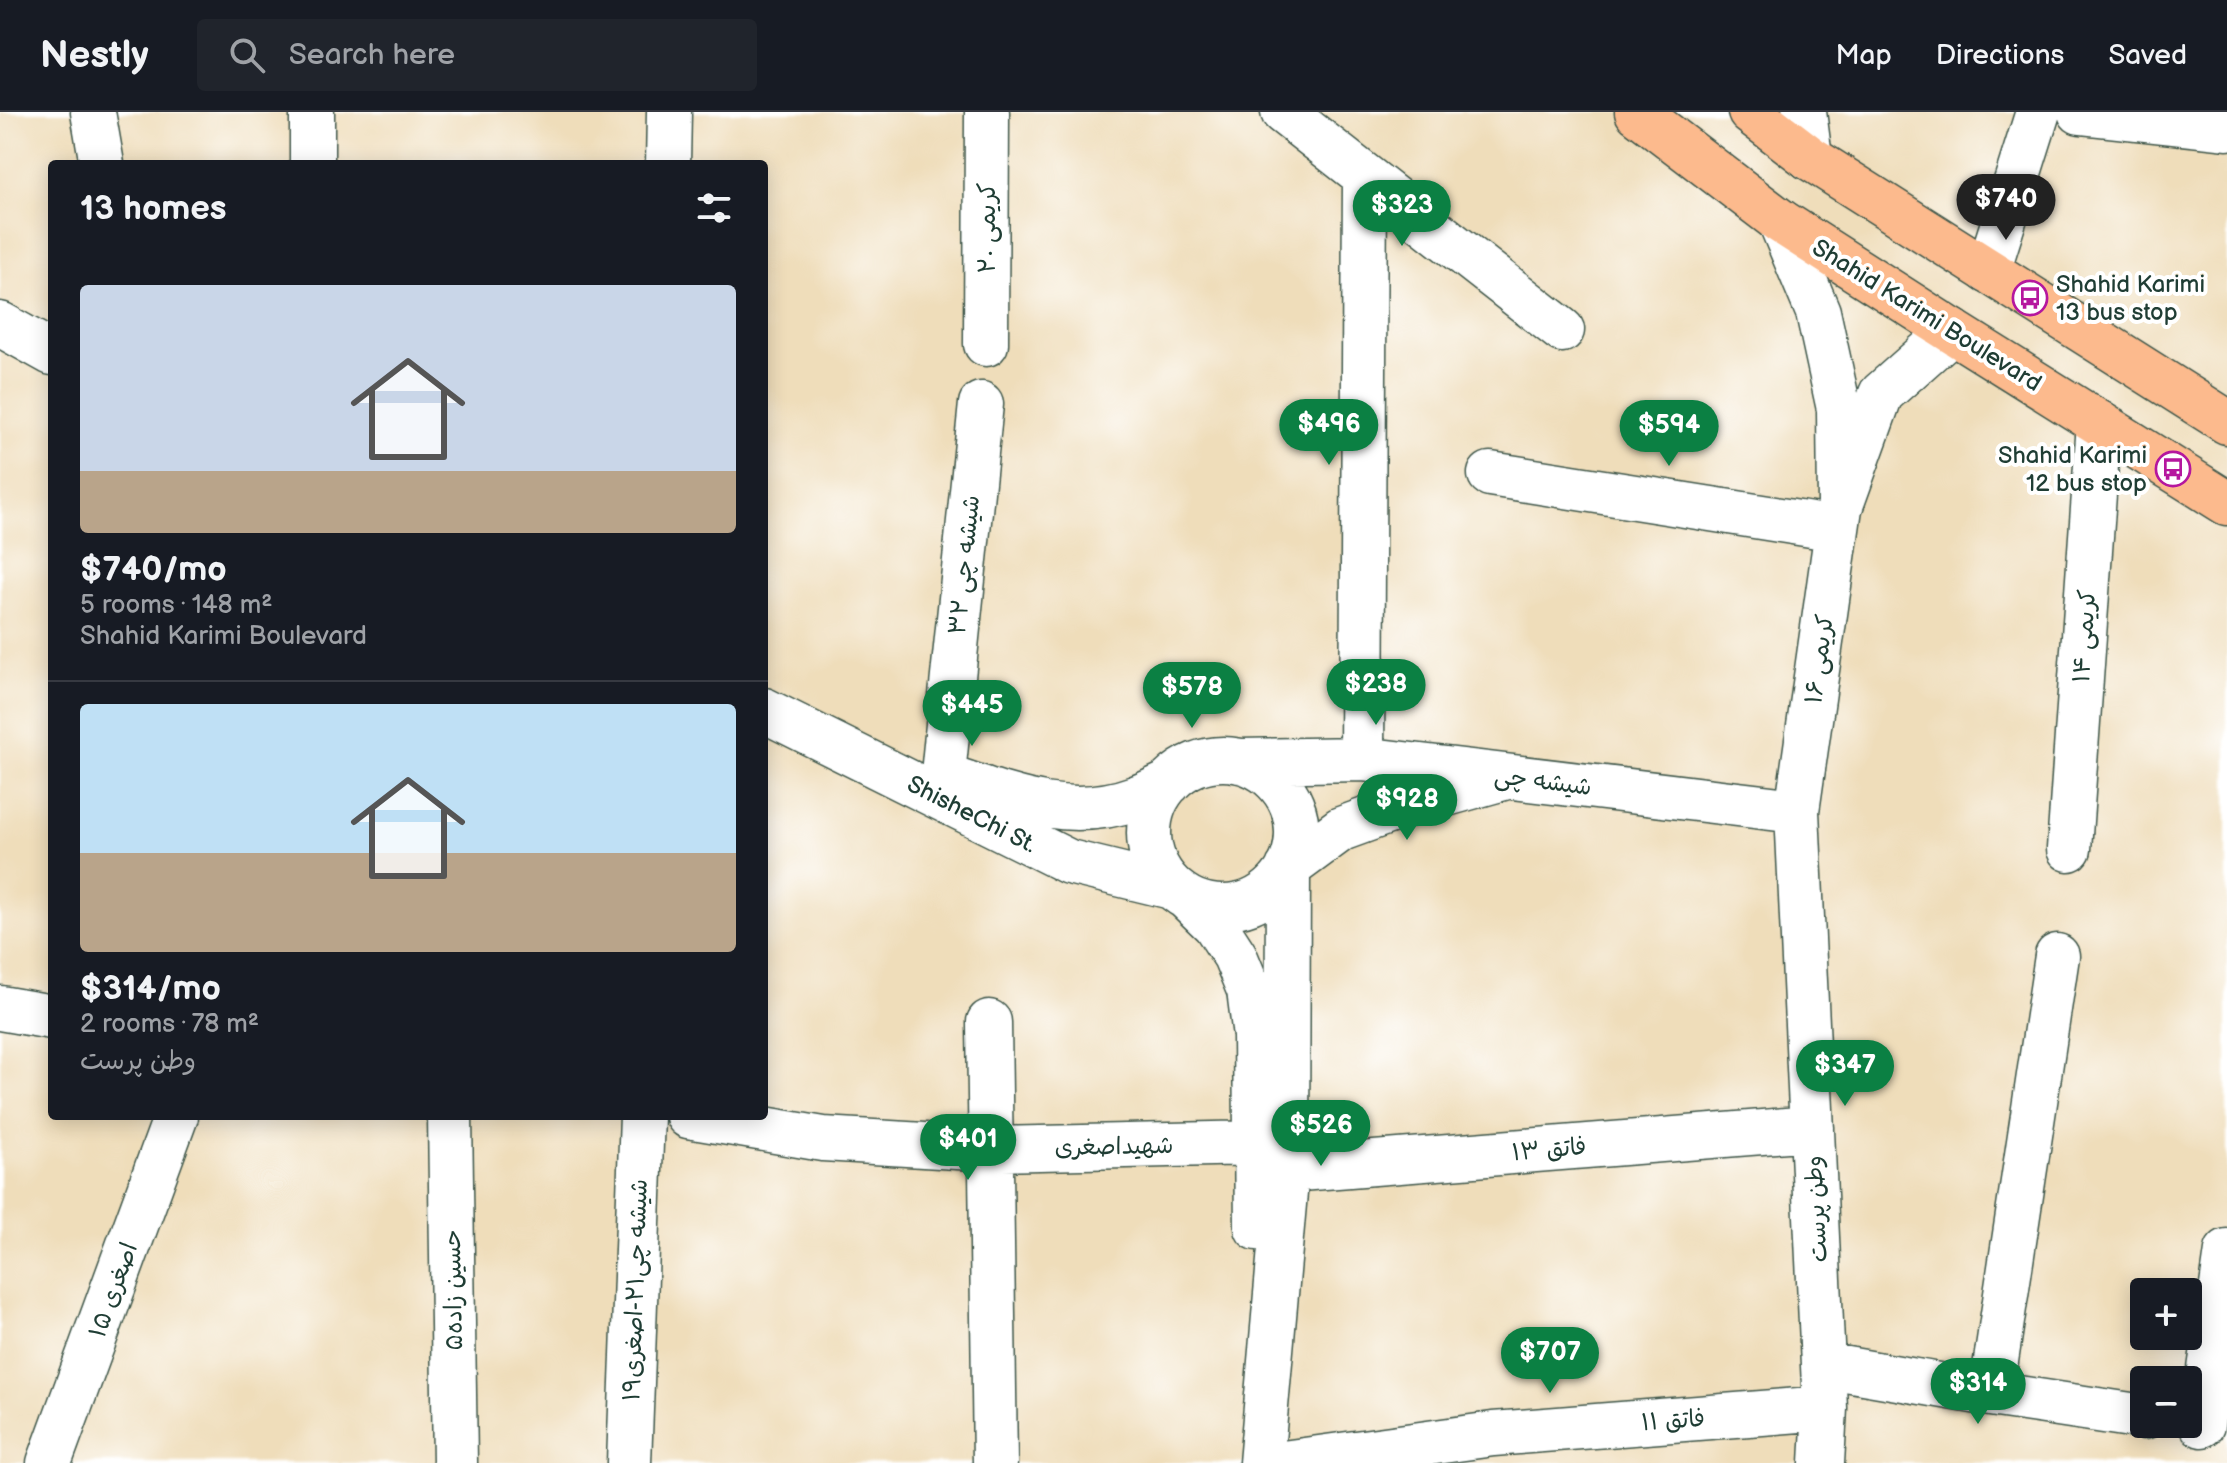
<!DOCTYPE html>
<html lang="en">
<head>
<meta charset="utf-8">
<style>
	:root { --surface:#171b24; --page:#20242c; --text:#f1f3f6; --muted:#9ea1a6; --line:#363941; --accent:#0b8043 }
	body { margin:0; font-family:"Balsamiq Sans","Playpen Sans Arabic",sans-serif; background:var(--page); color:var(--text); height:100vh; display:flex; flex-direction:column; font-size:30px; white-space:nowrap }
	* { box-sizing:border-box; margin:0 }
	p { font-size:26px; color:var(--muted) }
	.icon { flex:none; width:44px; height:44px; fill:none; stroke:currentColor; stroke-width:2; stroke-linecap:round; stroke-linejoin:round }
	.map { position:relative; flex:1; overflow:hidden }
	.panel { position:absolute; left:48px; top:48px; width:720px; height:960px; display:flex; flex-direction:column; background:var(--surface); border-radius:8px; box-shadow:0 4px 20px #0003 }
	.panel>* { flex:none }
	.fabs { position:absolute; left:2130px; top:1166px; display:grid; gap:16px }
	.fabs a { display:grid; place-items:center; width:72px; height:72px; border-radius:8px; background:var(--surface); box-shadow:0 4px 20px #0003; font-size:40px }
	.price { position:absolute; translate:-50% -68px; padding:0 18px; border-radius:28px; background:var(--accent); color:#fff; font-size:26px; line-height:52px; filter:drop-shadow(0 2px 4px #0008) }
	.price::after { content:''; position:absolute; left:50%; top:48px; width:24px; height:18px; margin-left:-12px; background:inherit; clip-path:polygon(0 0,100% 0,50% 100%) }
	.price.on { background:#222; color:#fff }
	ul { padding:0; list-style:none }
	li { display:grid; align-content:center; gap:16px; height:424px; padding:0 32px }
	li+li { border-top:2px solid var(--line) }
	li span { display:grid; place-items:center; height:248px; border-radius:8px; color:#555 }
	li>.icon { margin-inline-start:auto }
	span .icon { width:144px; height:144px; fill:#fffc; stroke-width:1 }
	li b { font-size:34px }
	h2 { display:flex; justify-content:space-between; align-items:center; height:96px; padding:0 32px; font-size:34px }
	header { display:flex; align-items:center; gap:48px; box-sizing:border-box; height:112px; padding:0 40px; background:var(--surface); border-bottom:2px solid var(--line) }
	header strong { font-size:38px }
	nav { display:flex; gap:44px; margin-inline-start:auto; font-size:28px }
	.search { width:560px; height:72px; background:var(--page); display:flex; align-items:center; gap:20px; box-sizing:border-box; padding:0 28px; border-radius:8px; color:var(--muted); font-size:30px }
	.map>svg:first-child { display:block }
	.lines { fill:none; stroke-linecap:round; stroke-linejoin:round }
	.minor-casing { stroke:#3e5548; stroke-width:47 }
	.major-casing { stroke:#3e5548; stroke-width:47 }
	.minor { stroke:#fff; stroke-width:44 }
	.major { stroke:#fcba8d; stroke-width:44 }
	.labels { text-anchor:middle; stroke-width:8; stroke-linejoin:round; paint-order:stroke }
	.street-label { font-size:24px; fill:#1f3d34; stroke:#fff }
	.poi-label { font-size:24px; fill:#1f3d34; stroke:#fff; text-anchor:start }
</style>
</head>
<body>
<header>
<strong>Nestly</strong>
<div class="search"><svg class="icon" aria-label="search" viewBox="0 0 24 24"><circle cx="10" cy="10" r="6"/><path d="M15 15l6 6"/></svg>Search here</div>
<nav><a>Map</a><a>Directions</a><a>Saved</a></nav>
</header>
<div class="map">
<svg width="2227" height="1351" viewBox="0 0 2227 1351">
	<rect width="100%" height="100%" fill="#fff"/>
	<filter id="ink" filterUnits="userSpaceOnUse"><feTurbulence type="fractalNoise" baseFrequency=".0125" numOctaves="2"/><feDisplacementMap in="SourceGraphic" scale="16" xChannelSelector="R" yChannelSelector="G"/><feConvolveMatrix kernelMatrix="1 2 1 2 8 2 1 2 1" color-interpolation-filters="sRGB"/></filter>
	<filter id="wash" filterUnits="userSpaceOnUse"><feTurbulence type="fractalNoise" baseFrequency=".006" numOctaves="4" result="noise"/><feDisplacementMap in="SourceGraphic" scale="32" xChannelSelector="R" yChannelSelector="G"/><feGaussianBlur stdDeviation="1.8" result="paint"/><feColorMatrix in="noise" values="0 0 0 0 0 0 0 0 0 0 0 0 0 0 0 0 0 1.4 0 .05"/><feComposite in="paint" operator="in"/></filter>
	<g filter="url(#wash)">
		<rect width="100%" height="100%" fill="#efddba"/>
	</g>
	<g filter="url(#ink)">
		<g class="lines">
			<g class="minor-casing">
				<path id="minor" d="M93,0L102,52
					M312,0V52
					M1283,0L1562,218
					M1804,0L1810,46
					M2080,0L2227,16
					M668,52L669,0
					M1780,109L1818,200L1839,297L1840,396L1881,282L1952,219
					M1988,159L2038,0
					M0,212L52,241
					M986,232L987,0
					M1490,362L1837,417
					M764,598L1069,750L1172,775
					M1362,647L1365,64
					M1149 721a74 74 0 1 1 148 0a74 74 0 1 1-148 0Z
					M1240,649L1362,647L1797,699
					M943,662L981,292
					M949,665C1011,686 1069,710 1135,686C1147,682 1158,676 1169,671
					M2069,737L2099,311
					M1188,787L1215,813L1235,844L1249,878L1255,924L1257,1116
					M0,896L52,905
					M989,910L995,1351
					M450,1004L455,1351
					M688,1004L823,1027L991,1037L1256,1031
					M1287,1058L1812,1016
					M1823,1253L1991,1282L2144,1305
					M1991,1282L2057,844
					M2202,1313L2227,1139
					M49,1351L176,1004
					M629,1351L642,1004
					M1261,1351L1287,1058L1288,756L1341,717L1404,694L1507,665
					M1283,1351L1493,1322L1825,1296
					M1822,1351L1825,1296L1797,699L1840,396"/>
			</g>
			<g class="major-casing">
				<path id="major" d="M1637,0L1780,109L1952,219L2227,391
					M1750,0L1810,46L2227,310"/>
			</g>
			<use href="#minor" class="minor"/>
			<use href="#major" class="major"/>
		</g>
	</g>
	<defs>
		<g id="bus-ring" transform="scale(1.8)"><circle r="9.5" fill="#fff" stroke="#b5179e" stroke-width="1.5"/><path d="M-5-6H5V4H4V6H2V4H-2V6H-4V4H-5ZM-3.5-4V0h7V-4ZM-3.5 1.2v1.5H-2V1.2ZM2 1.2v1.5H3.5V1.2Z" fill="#b5179e"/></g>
	</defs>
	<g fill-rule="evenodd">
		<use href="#bus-ring" x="2030" y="186"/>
		<use href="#bus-ring" x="2173" y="357"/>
	</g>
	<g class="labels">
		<g class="street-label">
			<text transform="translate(987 116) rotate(-90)" y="8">کریمی ۲۰</text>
			<text transform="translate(1927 203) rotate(32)" y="8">Shahid Karimi Boulevard</text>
			<text transform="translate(964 453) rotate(-84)" y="8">شیشه چی ۳۲</text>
			<text transform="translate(2084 524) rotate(-86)" y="8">کریمی ۱۴</text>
			<text transform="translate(1819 547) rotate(-82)" y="8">کریمی ۱۶</text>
			<text transform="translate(1543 669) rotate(7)" y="8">شیشه چی</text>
			<text transform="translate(972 702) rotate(27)" y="8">ShisheChi St.</text>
			<text transform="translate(1114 1034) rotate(-1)" y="8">شهیداصغری</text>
			<text transform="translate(1549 1037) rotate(-5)" y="8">فاتق ۱۳</text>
			<text transform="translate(1816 1097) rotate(-93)" y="8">وطن پرست</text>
			<text transform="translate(113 1178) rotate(-70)" y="8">اصغری ۱۵</text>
			<text transform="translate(453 1178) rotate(-91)" y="8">حسین زاده۵</text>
			<text transform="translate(635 1178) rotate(-88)" y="8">شیشه چی۲۱-اصغری۱۹</text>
			<text transform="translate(1673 1308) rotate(-4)" y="8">فاتق ۱۱</text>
		</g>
		<g class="poi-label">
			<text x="2056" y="180">Shahid Karimi<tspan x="2056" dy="28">13 bus stop</tspan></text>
			<text x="2147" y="351" text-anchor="end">Shahid Karimi<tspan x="2147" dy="28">12 bus stop</tspan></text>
		</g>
	</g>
</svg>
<div class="fabs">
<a>+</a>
<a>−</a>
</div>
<b class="price on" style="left:2006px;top:130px">$740</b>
<b class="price" style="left:1402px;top:136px">$323</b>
<b class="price" style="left:1329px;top:355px">$496</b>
<b class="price" style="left:1669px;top:356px">$594</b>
<b class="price" style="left:1376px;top:615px">$238</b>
<b class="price" style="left:1192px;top:618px">$578</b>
<b class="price" style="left:972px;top:636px">$445</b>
<b class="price" style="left:1407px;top:730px">$928</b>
<b class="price" style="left:1845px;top:996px">$347</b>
<b class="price" style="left:1321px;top:1056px">$526</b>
<b class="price" style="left:968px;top:1070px">$401</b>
<b class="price" style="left:1550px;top:1283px">$707</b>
<b class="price" style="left:1978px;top:1314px">$314</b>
<section class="panel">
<h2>13 homes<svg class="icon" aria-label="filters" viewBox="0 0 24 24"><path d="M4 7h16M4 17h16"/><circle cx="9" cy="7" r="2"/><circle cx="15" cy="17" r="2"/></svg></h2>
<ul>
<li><span style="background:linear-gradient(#c9d6e8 75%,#b9a48a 0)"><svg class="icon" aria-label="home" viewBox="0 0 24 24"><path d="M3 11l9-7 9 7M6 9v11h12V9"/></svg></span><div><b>$740/mo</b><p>5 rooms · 148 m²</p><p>Shahid Karimi Boulevard</p></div></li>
<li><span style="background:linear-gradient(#bfe0f5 60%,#b9a48a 0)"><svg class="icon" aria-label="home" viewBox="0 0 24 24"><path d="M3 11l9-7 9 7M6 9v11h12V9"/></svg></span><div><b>$314/mo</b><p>2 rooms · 78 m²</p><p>وطن پرست</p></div></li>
</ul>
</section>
</div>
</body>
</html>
